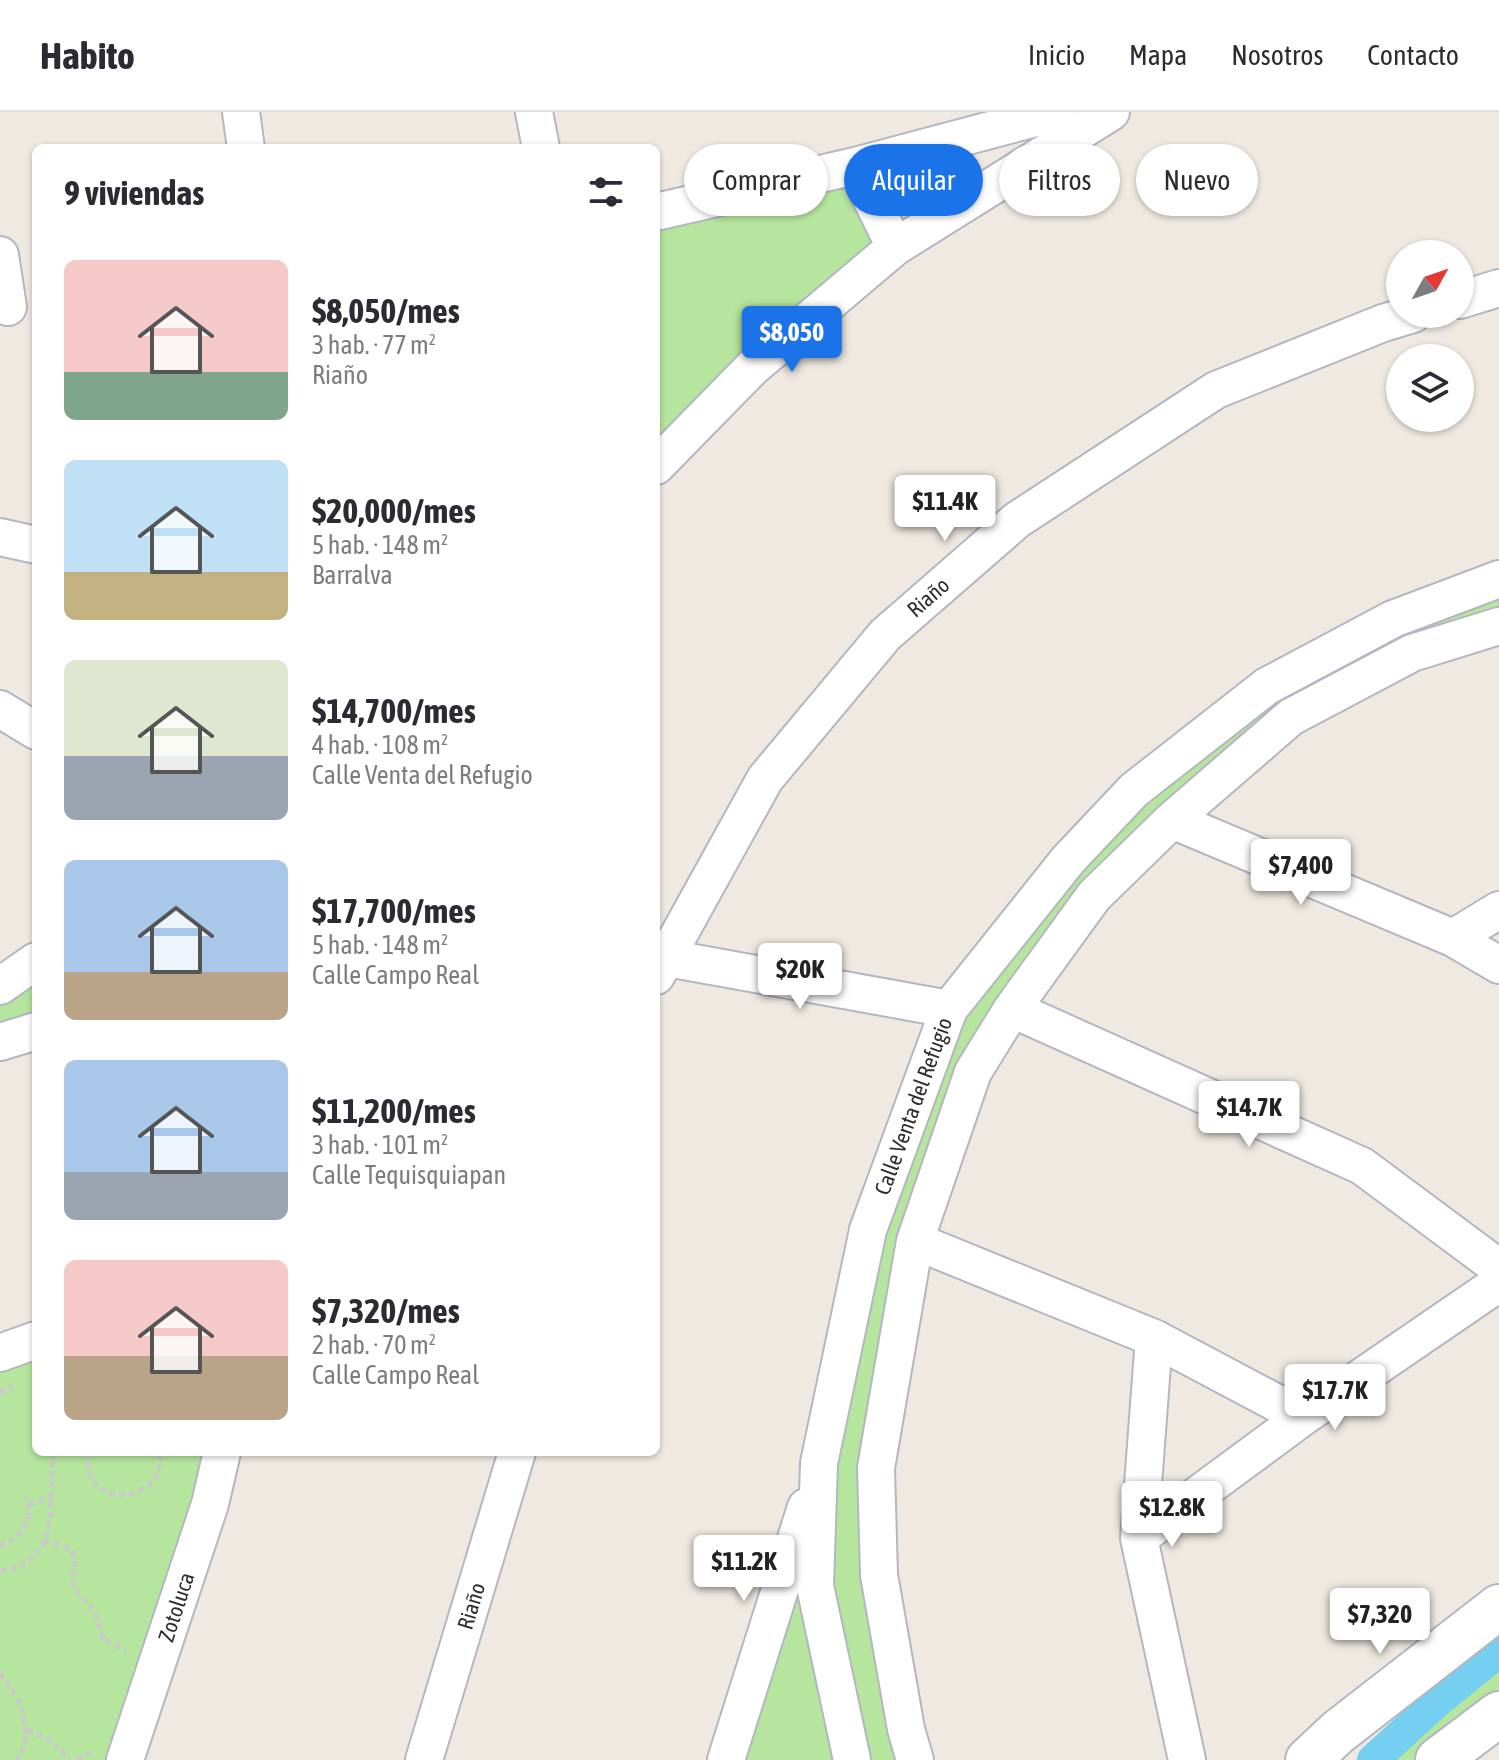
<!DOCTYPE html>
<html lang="es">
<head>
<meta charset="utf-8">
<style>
	:root { --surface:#fff; --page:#f7f7f7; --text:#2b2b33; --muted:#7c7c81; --line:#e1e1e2; --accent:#1a73e8 }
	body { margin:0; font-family:"Asap Condensed",sans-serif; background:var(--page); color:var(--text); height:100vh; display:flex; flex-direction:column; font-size:30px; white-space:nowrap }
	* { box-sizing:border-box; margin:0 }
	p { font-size:26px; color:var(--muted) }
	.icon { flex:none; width:44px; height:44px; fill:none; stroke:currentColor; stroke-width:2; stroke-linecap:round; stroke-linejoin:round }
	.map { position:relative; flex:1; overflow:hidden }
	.side { position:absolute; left:32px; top:32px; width:628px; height:1312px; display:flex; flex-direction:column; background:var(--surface); border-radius:12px; box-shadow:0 2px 6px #0004 }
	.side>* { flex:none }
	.banner { position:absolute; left:684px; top:32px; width:694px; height:72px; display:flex; gap:16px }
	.needle { width:52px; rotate:50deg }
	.tools { position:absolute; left:1386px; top:128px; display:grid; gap:16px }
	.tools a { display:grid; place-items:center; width:88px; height:88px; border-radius:50%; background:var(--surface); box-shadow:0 2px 6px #0004; font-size:40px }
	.price { position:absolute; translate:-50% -68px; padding:0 18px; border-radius:8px; background:#fff; color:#222; font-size:26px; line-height:52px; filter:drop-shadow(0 2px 4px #0008) }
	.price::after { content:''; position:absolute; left:50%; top:48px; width:24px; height:18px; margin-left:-12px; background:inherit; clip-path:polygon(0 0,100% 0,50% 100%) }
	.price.selected { background:var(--accent); color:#fff }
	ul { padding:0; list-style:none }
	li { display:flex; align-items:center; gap:24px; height:200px; padding:0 32px }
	li span { display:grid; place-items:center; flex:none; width:224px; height:160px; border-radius:12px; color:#555 }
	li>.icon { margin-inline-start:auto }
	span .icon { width:96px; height:96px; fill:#fffc; stroke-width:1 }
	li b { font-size:34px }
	h2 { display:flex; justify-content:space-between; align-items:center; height:96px; padding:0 32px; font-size:34px }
	.pill { padding:0 28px; border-radius:36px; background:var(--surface); box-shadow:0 2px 6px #0004; font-size:28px; line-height:72px }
	.pill.selected { background:var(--accent); color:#fff }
	header { display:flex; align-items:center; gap:48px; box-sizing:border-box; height:112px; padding:0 40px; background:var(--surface); border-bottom:2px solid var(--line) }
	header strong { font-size:38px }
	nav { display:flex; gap:44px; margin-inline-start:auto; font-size:28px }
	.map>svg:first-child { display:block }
	.green { fill:#b6e59e }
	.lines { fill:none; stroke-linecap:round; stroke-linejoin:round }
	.canal { stroke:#75cff0; stroke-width:32 }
	.minor-casing { stroke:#b4b7c1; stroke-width:40 }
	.tertiary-casing { stroke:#b4b7c1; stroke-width:48 }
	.path { stroke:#c9c9c9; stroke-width:5; stroke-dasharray:6 4; stroke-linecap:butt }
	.minor { stroke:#fff; stroke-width:36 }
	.tertiary { stroke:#fff; stroke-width:44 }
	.labels { text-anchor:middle; stroke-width:8; stroke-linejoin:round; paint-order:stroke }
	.street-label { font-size:22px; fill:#2e2e2e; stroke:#fff }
</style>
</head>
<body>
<header>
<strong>Habito</strong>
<nav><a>Inicio</a><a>Mapa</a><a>Nosotros</a><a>Contacto</a></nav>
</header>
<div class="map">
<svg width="1499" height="1648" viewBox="0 0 1499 1648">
	<rect width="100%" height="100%" fill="#efe9e1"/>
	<path class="green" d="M855,54L895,135L656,354V100Z
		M1499,467V514L1412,541L1172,708L973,960L876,1356L915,1648H726L949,897L1068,748L1267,574Z
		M36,849V919L0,930V874Z
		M36,1228V1340H222L125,1648H0V1241Z
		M1499,1527V1583L1416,1648H1356L1412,1596Z"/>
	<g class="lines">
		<path class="canal" d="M1373,1648L1439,1588L1499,1539"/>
		<g class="minor-casing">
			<path id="minor" d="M241,0L246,36
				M534,0L541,36
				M855,54L895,135
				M656,100L855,54L1058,0
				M0,143L8,195
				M1460,188L1499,176
				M656,354L752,256L895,135L1111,0
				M0,425L36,433
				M0,597L36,619
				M1172,708L1453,826L1499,853
				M1453,826L1499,798
				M656,844L949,897
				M656,864L765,667L885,523L1017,408L1216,278L1383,211L1413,202
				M0,874L36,849
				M1012,897L1362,1054L1499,1156
				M0,930L36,919
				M915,1129L1154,1226L1303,1305
				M1154,1226L1139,1426L1187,1648
				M0,1241L36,1228
				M1139,1426L1303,1305L1499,1171
				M125,1648L210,1392L222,1340
				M424,1648L517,1340
				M726,1648L806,1395
				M852,1648L815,1474L819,1351L868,1118L949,897L1068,748L1134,678L1267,574L1393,507L1499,467
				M915,1648L906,1617L879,1463L876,1356L915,1129L973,960L1012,897L1094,784L1172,708L1291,605L1412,541L1499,514"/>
		</g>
		<g class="tertiary-casing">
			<path id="tertiary" d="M1308,1648L1338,1620L1499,1495
				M1438,1648L1499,1602"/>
		</g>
		<path class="path" d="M0,1281L13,1274
			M88,1340C88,1346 87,1354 89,1359C98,1390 139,1389 156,1365C160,1358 160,1348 161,1340
			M29,1392L52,1385
			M44,1430C96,1436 64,1458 76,1478C80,1486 89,1490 93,1497C98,1506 99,1518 104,1527L126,1538
			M0,1434C23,1423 34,1410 26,1384
			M0,1459C66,1449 46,1385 54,1340
			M0,1562C21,1586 36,1618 17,1648
			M27,1619C47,1624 56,1632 69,1648
			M77,1648L90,1642L95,1644"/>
		<use href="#minor" class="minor"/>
		<use href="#tertiary" class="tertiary"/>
	</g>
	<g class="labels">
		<g class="street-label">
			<text transform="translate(928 485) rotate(-41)" y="8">Riaño</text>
			<text transform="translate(913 994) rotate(-70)" y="8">Calle Venta del Refugio</text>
			<text transform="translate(471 1494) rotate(-73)" y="8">Riaño</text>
			<text transform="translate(176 1495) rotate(-72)" y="8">Zotoluca</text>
		</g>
	</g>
</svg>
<div class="tools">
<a><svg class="needle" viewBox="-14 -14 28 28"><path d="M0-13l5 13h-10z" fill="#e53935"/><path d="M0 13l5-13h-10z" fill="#7c7c81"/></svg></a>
<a><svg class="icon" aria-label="layers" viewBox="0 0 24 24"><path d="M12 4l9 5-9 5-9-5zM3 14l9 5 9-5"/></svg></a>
</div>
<b class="price selected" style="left:792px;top:262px">$8,050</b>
<b class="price" style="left:945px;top:431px">$11.4K</b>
<b class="price" style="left:1301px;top:795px">$7,400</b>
<b class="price" style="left:800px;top:899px">$20K</b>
<b class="price" style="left:1249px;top:1037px">$14.7K</b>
<b class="price" style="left:1335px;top:1320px">$17.7K</b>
<b class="price" style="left:1172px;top:1437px">$12.8K</b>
<b class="price" style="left:744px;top:1491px">$11.2K</b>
<b class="price" style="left:1380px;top:1544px">$7,320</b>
<div class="banner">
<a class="pill">Comprar</a>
<a class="pill selected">Alquilar</a>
<a class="pill">Filtros</a>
<a class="pill">Nuevo</a>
</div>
<section class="side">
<h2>9 viviendas<svg class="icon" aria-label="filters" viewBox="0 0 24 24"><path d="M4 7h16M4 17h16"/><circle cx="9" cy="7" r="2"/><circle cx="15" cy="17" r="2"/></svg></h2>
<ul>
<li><span style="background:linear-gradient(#f6c9c9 70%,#7fa58c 0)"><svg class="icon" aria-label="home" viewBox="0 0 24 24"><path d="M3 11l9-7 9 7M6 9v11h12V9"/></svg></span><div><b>$8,050/mes</b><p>3 hab. · 77 m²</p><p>Riaño</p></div></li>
<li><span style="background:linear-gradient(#bfe0f5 70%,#c2b280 0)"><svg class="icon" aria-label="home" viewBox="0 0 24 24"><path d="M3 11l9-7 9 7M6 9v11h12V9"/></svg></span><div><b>$20,000/mes</b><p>5 hab. · 148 m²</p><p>Barralva</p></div></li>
<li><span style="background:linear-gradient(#dfe7d0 60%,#9aa5b1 0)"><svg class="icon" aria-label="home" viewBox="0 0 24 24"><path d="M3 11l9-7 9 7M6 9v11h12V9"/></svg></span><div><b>$14,700/mes</b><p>4 hab. · 108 m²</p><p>Calle Venta del Refugio</p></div></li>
<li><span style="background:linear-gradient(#a9c7e8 70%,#b9a48a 0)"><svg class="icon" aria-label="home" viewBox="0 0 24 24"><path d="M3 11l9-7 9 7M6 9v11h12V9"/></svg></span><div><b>$17,700/mes</b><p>5 hab. · 148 m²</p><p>Calle Campo Real</p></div></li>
<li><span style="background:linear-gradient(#a9c7e8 70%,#9aa5b1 0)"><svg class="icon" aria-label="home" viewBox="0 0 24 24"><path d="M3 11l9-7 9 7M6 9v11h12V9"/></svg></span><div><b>$11,200/mes</b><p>3 hab. · 101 m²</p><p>Calle Tequisquiapan</p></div></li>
<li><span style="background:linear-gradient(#f6c9c9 60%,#b9a48a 0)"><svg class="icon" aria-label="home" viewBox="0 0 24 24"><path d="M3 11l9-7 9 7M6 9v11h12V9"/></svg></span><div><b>$7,320/mes</b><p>2 hab. · 70 m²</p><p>Calle Campo Real</p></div></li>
</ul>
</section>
</div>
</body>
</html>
